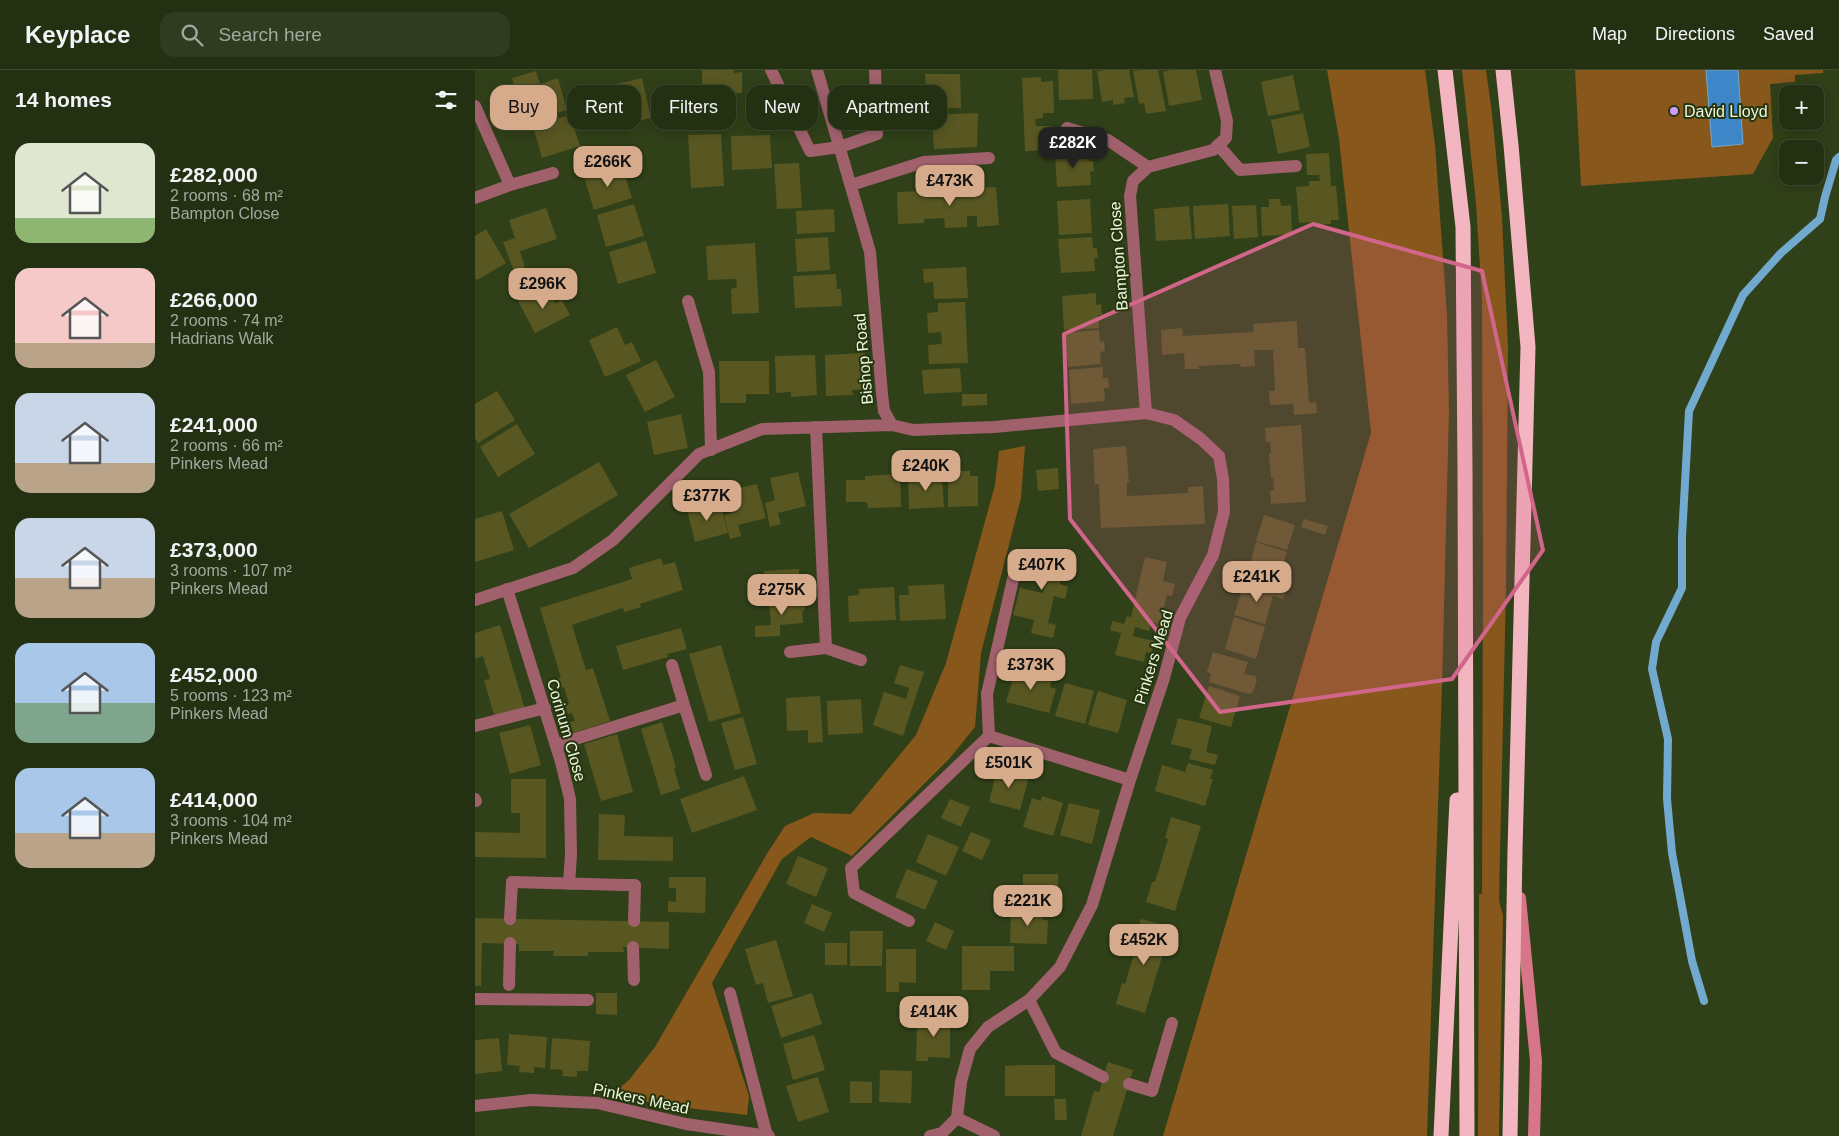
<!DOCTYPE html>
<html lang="en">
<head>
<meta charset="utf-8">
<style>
	:root { --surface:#243012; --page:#303c20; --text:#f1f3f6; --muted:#a3a99f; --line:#414b32; --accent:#d6ab8b }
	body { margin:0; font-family:Helvetica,sans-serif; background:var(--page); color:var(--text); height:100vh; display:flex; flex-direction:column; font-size:19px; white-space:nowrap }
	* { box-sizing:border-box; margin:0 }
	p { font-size:16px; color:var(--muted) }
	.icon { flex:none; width:28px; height:28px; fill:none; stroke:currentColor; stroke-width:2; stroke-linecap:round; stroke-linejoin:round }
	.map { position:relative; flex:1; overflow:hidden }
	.sheet { display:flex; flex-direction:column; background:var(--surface); width:475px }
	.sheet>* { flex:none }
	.guide { position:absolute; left:15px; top:15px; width:475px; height:45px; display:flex; gap:10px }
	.buttons { position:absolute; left:1304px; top:15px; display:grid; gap:10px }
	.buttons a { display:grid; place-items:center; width:45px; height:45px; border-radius:10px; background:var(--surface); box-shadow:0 2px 12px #0003,0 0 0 1px var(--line); font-size:25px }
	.price { position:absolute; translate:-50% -42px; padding:0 11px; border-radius:10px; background:var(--accent); color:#111; font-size:16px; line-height:32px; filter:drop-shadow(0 1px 2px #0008) }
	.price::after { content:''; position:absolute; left:50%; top:30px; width:15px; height:11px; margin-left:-8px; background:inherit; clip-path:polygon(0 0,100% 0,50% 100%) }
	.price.selected { background:#222; color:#fff }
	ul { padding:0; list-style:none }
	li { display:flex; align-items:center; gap:15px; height:125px; padding:0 15px }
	li span { display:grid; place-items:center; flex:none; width:140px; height:100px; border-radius:15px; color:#555 }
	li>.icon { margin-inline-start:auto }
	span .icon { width:60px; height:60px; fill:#fffc; stroke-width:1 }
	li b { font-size:21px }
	h2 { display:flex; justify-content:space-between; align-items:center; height:60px; padding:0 15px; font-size:21px }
	.pill { padding:0 18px; border-radius:15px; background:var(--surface); box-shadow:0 2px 12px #0003,0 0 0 1px var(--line); font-size:18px; line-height:45px }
	.pill.selected { background:var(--accent); color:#111 }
	header { display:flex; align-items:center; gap:30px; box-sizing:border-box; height:70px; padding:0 25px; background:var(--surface); border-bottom:1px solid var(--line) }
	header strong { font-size:24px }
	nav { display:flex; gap:28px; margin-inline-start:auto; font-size:18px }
	.search { width:350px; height:45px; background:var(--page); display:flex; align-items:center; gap:12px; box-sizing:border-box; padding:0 18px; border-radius:15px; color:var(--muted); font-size:19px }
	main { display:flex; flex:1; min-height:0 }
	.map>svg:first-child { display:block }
	.green { fill:#87571c }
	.water { fill:#3d87c8; stroke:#72a9cf }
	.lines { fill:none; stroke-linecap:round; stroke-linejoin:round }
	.stream { stroke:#72a9cf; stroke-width:8 }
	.building { fill:#585722 }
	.lane { stroke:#a0616d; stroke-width:12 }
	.street { stroke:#a0616d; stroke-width:12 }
	.secondary { stroke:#d77589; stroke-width:12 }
	.highway { stroke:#f3b5bf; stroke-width:15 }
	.marked { fill:#d1668a; fill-opacity:0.2; stroke:#d1668a; stroke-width:4; stroke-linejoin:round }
	.poi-dot { fill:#d19dfe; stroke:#26350d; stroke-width:2 }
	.labels { text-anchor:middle; stroke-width:4; stroke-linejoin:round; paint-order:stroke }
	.poi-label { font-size:16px; fill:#ecf7e0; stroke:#26350d; text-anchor:start }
	.street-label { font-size:16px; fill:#ecf7e0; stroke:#26350d }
</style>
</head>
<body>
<header>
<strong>Keyplace</strong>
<div class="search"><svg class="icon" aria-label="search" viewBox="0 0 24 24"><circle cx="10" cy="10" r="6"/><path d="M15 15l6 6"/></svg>Search here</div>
<nav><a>Map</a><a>Directions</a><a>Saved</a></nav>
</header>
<main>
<section class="sheet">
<h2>14 homes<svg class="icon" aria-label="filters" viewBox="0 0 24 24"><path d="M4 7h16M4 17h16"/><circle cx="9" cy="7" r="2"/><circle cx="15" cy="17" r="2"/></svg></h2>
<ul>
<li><span style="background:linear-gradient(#dfe7d0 75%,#8fb573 0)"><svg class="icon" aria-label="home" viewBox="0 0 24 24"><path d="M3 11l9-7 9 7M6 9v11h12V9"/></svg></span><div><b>£282,000</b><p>2 rooms · 68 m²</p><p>Bampton Close</p></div></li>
<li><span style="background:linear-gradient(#f6c9c9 75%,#b9a48a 0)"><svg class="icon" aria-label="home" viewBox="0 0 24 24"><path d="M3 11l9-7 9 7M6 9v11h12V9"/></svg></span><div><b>£266,000</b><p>2 rooms · 74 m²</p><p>Hadrians Walk</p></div></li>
<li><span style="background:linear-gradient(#c9d6e8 70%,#b9a48a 0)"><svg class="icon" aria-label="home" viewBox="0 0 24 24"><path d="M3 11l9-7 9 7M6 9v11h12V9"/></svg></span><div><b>£241,000</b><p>2 rooms · 66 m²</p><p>Pinkers Mead</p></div></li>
<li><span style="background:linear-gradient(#c9d6e8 60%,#b9a48a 0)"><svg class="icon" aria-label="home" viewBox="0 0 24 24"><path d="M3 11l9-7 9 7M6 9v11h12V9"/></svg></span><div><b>£373,000</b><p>3 rooms · 107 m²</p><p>Pinkers Mead</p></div></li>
<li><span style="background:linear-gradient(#a9c7e8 60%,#7fa58c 0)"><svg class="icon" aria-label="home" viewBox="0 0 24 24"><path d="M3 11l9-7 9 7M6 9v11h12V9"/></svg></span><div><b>£452,000</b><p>5 rooms · 123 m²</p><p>Pinkers Mead</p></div></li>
<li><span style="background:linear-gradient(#a9c7e8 65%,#b9a48a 0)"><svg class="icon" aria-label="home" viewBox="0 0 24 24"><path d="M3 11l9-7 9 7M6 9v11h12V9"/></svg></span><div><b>£414,000</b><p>3 rooms · 104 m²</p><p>Pinkers Mead</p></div></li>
</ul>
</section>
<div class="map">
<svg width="1364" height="1066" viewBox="0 0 1364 1066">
	<rect width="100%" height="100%" fill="#304018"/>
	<path class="green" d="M852,0H950L960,75L972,245L974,341L967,616L952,1066H688L896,363L864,69Z
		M987,0H1011L1017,43L1027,147L1033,277L1031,517L1024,831L1028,845L1024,1066H1003L1004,824H1007L1008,501L1007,229L1001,133Z
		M1100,0H1348V3L1320,5V12L1295,14L1298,68L1278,104L1106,116Z
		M550,376L546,428L506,583L500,657L475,688L377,786L336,767L307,789L237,913L274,1026L272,1045L179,1034L141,1021L154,1010L180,977L293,782L310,756L339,743L376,744L441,665L471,593L520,415L524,381Z"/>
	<path class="water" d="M1231,0H1263L1268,74L1237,77Z"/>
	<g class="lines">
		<path class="stream" d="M1229,931L1217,891L1197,783L1192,729L1193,669L1177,599L1181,572L1207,518V467L1214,341L1268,225L1306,183L1345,149L1350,127L1361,90L1364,87"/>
	</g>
	<path class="building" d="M227,0H259V3L267,2V23L227,24Z
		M583,0H617L618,29L584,30Z
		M630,0H654L659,27L649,28L650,33L638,35V30L627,32L622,1Z
		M666,0H683L691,41L671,44L669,33L664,34L658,1Z
		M696,0H721L727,30L694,36L688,2Z
		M61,1L65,14L83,8L92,40L55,51L45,19L41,21L37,8Z
		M450,4H485L486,38L444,39L443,19H451Z
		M818,5L825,40L793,46L786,12Z
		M566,7V12L578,11L579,43H568V48L560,49L561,56H577L578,80L550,81L547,8Z
		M167,8L176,48L163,51V55L143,59L133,16Z
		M195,29H218V50H196Z
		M503,43L502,77L459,79L457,45Z
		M828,43L835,77L803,84L796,50Z
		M95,45L105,76L67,88L58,56Z
		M246,64L249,116L216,118L213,65Z
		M295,65L297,98L257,100L256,66Z
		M613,81L614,91H618L619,101L615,102L616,115L582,117L580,83Z
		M854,83L856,116H861L864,150H856V154L841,155V152L824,153L821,117L834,116V111H845L844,105H832L831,84Z
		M324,93L327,138L302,139L299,94Z
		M147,96L157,128L119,140L109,107Z
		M490,117L491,125H500V118L521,117L524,155L502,157V146H492V157L470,158L469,148L449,149V153L423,154L422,122L448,121V127L468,126V118Z
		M615,129L617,163L584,165L582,131Z
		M794,129H805L806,136L816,135L817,164L787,166L786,137H794Z
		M159,134L169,166L131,177L122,145Z
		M753,134L755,166L720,169L718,136Z
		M781,135L783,167L759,169L757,136Z
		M714,136L717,169L681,171L679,139Z
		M71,138L82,169L45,181L50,197L39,201L28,172L40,168L34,150Z
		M359,139L360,162L322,164L321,141Z
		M11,159L31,193L2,210L0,208V166Z
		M353,167L355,200L322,202L320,169Z
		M617,167L618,178H622L623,188H619L620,201L586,203L583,169Z
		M171,171L181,203L143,214L134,182Z
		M280,173L284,243L257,244L256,219L262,217L261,209L233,210L231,176Z
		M491,197L493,228L459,229L458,212L449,213L448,199Z
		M361,204L362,219H366L367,236L320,238L318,206Z
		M72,217L80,233L87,230L95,245L60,263L43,231Z
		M621,223V235L626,234L627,245H623L624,258L589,260L587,226Z
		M490,232L493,293L454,294L453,275L467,274L466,262L453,263L452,243L463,242V233Z
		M822,251L823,278H830L834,333L841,332L842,343L819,345L818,334L795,335L794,321H800L798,280H779L780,296L766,297L765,294L744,295L724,296V299H710L709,283L687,285L686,260L707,258L708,266L779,262L778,254Z
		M142,257L150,275L157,272L166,291L130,307L114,270Z
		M624,260L625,272L629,271L630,281L625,282L626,294L593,297L590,263Z
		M390,283L392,319L377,320L378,325L351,326L350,285Z
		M340,285L342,325L316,327V322L301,323L300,286Z
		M181,290L200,327L170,342L151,305Z
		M244,291H294V324H271V333H245Z
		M628,297V308H633L634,318H629L630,331L596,334L594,300Z
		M485,298L487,322L449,324L447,300Z
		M22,321L40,350L3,373L0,368V334Z
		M487,324H512V335L487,336Z
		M206,344L213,378L179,385L172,352Z
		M42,354L60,384L23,407L5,377Z
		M826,355L831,432L796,434L795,421L799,420L798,408H796L795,396L794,383H797L796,381L795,372H791L790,358Z
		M651,376L654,412H652V426L713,423V417L728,416L730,454L626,458L624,414L620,415L618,379Z
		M124,392L143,425L54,478L34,444Z
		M583,398L584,419L563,421L561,400Z
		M481,401H495V406H503V436L473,437V407H481Z
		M323,402L331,436L303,443L306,454L295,457L290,433L300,430L295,408Z
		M425,404L426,437L393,438L392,432H371V410H390V406Z
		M467,404L469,437L434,439L433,406Z
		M282,414L291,448L263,455L266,466L255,469L249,445L260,442L255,420Z
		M245,432L253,463L220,472L212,440Z
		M27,441L39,480L0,492V449Z
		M789,445L820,455L812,480L781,471Z
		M829,449L853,456L850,465L826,457Z
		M781,472L812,482L804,508L808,509L805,517L779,509L782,501L774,498Z
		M556,479L592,487L585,514L593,517L590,529L579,526L573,553L581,555L578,568L556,563L559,550L538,545L545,518L568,523L571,511L550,506Z
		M670,487L692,492L688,511L700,514L697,526L692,525L687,544L692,545L690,555L676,552L674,561L660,557L658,566L679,571L676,583L671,582L669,592L640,585L646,563L635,560L637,551L649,554L652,546L656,547Z
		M186,488L188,495L200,492L208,520L165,534L166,537L149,542L148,538L97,555L111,600L118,598L135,651L98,663L95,652L100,651L97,643L93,644L90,635L94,634L89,617L84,618L81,609L86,608L65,538L157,509L154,498Z
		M324,499V512L321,513L322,526L291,528L289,501Z
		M786,513L811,521L808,529L798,526L790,554L759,545L768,517L784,522Z
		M469,514L471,549L425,551L424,525H434L433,516Z
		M419,517L421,550L374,552L373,526L384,525V519Z
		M329,527L330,540L327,541L328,553L305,555V566L280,567V556L296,555L294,529Z
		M759,547L790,557L781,589L750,579Z
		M25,555L50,639L20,648L9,610L15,609L8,586L0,589V563Z
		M206,558L212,579L192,584L193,587L148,600L141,576Z
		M246,575L266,643L234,652L214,584Z
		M738,582L773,592L769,604L780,606L782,610L778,622L774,624L734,612L736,604L732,602Z
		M425,595L449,602L428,666L398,655L409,622L431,629L434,618L419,613Z
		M541,598L577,608L575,617L581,619L574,643L531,632Z
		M590,613L619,621L610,654L580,646Z
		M734,616L765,626L756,657L724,648Z
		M623,621L652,630L643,663L613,655Z
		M345,626L348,672L333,673V660L312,661L311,628Z
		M386,629L388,663L353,665L352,631Z
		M268,647L282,694L260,700L246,653Z
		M703,648L737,656L731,682L743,685L740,695L714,689L717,679L696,674Z
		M187,652L201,697L199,698L205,719L186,725L166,659Z
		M55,655L66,695L35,704L24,663Z
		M142,664L158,722L126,731L109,674Z
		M713,693L738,700L735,709H738L730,736L680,721L687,695L710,702Z
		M522,699L554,707L545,740L514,732Z
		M269,706L282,740L217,763L205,729Z
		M36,709H71V788L0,787V762L45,763V743H36Z
		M567,726L588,733L578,766L548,757L557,728L566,731Z
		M475,729L495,737L486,757L466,748Z
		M594,733L625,740L617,774L585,765Z
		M124,744L150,745L149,766L198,767V791L123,790Z
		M696,747L726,756L700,841L671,832L677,812H680L693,769L690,768Z
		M496,762L516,770L507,790L487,781Z
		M453,764L484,777L471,806L441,792Z
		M323,786L353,798L341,827L311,814Z
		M432,799L463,811L450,840L420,827Z
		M548,804H583V837H548Z
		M194,807H231L230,843L193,842V831L201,832V818H194Z
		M337,834L357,843L349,862L329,853Z
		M536,840L568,841V850H573L572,874L535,873Z
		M0,848L194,852V879L148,877L149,882H113V886H78L79,881H44V874L7,873L6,916H0Z
		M666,849L696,857L670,943L641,934L647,913L650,914L659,884L663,870L660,869Z
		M460,852L479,861L471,880L451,871Z
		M375,861H408L407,896H375Z
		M301,870L318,926L293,933L288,913L281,915L270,879Z
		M350,873H372V895H350Z
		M487,876H539V901H515V920H487Z
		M411,879H441V913L424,912V922H411Z
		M121,923H142V945L121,944Z
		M337,923L347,954L306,968L296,936Z
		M459,942H475V988L453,987V991H441L442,952H458Z
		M34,964L72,967L70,998L59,997V1003L44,1002L45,996L32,995Z
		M339,965L350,1000L318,1010L308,974Z
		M24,968L27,1001L0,1004V970Z
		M77,968L115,971L113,1001H102V1007L87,1006L88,1000L75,999Z
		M633,992L658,1000L638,1066H606L619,1021L624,1022Z
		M545,995H580V1026H530V996Z
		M405,1000L437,1001L436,1033L404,1032Z
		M343,1007L354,1042L323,1052L311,1016Z
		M375,1011L397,1012V1033H375Z
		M579,1029H591L592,1050H580Z"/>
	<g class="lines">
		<path class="lane" d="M296,0L335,81L365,77L402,64L400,0
			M592,58L633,70L673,97
			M743,75L765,100L821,96
			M376,115L449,92L514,88
			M213,231L234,302L236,380
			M197,595L209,635
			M512,624L543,487
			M0,656L70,638
			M81,675L209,635L231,705
			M0,729L1,731
			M149,815H160L159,851
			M35,849L37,812
			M158,877L159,910
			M34,915L35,873
			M255,923L292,1066
			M0,929L113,930
			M554,930L581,983L628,1007
			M654,1014L677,1021L697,953
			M482,1048L519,1066"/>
		<path class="street" d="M342,0L395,182L407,324L409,341L417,355L438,360L519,357L671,343L699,350L726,369L744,386L748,409L749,442L738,485L705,548L689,608L655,710L617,835L585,897L554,930L513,957L495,979L486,1012L482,1048L467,1063L455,1066
			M0,36L35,115
			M0,128L35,115L78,103
			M671,343L655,126L658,111L673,97L738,80L751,68L752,51L740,0
			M341,357L351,578
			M32,519L86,692L95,729L96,784L94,814
			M0,530L98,498L138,470L224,384L287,359L417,355
			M315,582L351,578L386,590
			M512,624L514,666
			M37,812L149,815
			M434,851L379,823L376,798L514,666L655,710
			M0,1036L56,1030L122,1033L211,1054L294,1066"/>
		<path class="secondary" d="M1045,828L1061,991L1059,1066"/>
		<path class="highway" d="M970,0L988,157L990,400L992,1066
			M1028,0L1036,75L1053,277L1040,781L1035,1066
			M966,1066L982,730"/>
	</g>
	<path class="marked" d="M838,154L1007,201L1068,480L977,609L745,642L595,449L589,264Z"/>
	<circle class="poi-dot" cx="1199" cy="41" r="5"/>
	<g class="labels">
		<g class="poi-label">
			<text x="1209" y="47">David Lloyd</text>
		</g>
		<g class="street-label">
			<text transform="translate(643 186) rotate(-94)" y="6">Bampton Close</text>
			<text transform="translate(388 289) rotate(-95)" y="6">Bishop Road</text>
			<text transform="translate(678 587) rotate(-73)" y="6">Pinkers Mead</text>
			<text transform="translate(92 660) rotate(74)" y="6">Corinum Close</text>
			<text transform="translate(166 1028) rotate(12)" y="6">Pinkers Mead</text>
		</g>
	</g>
</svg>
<div class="buttons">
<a>+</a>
<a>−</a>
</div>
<b class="price selected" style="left:598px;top:99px">£282K</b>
<b class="price" style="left:133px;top:118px">£266K</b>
<b class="price" style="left:475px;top:137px">£473K</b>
<b class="price" style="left:68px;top:240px">£296K</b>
<b class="price" style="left:451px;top:422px">£240K</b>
<b class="price" style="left:232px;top:452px">£377K</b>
<b class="price" style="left:567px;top:521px">£407K</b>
<b class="price" style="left:782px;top:533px">£241K</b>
<b class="price" style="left:307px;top:546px">£275K</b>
<b class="price" style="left:556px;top:621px">£373K</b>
<b class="price" style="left:534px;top:719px">£501K</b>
<b class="price" style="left:553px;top:857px">£221K</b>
<b class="price" style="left:669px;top:896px">£452K</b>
<b class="price" style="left:459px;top:968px">£414K</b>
<div class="guide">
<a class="pill selected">Buy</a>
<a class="pill">Rent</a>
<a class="pill">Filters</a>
<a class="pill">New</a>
<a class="pill">Apartment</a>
</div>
</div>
</main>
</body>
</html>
